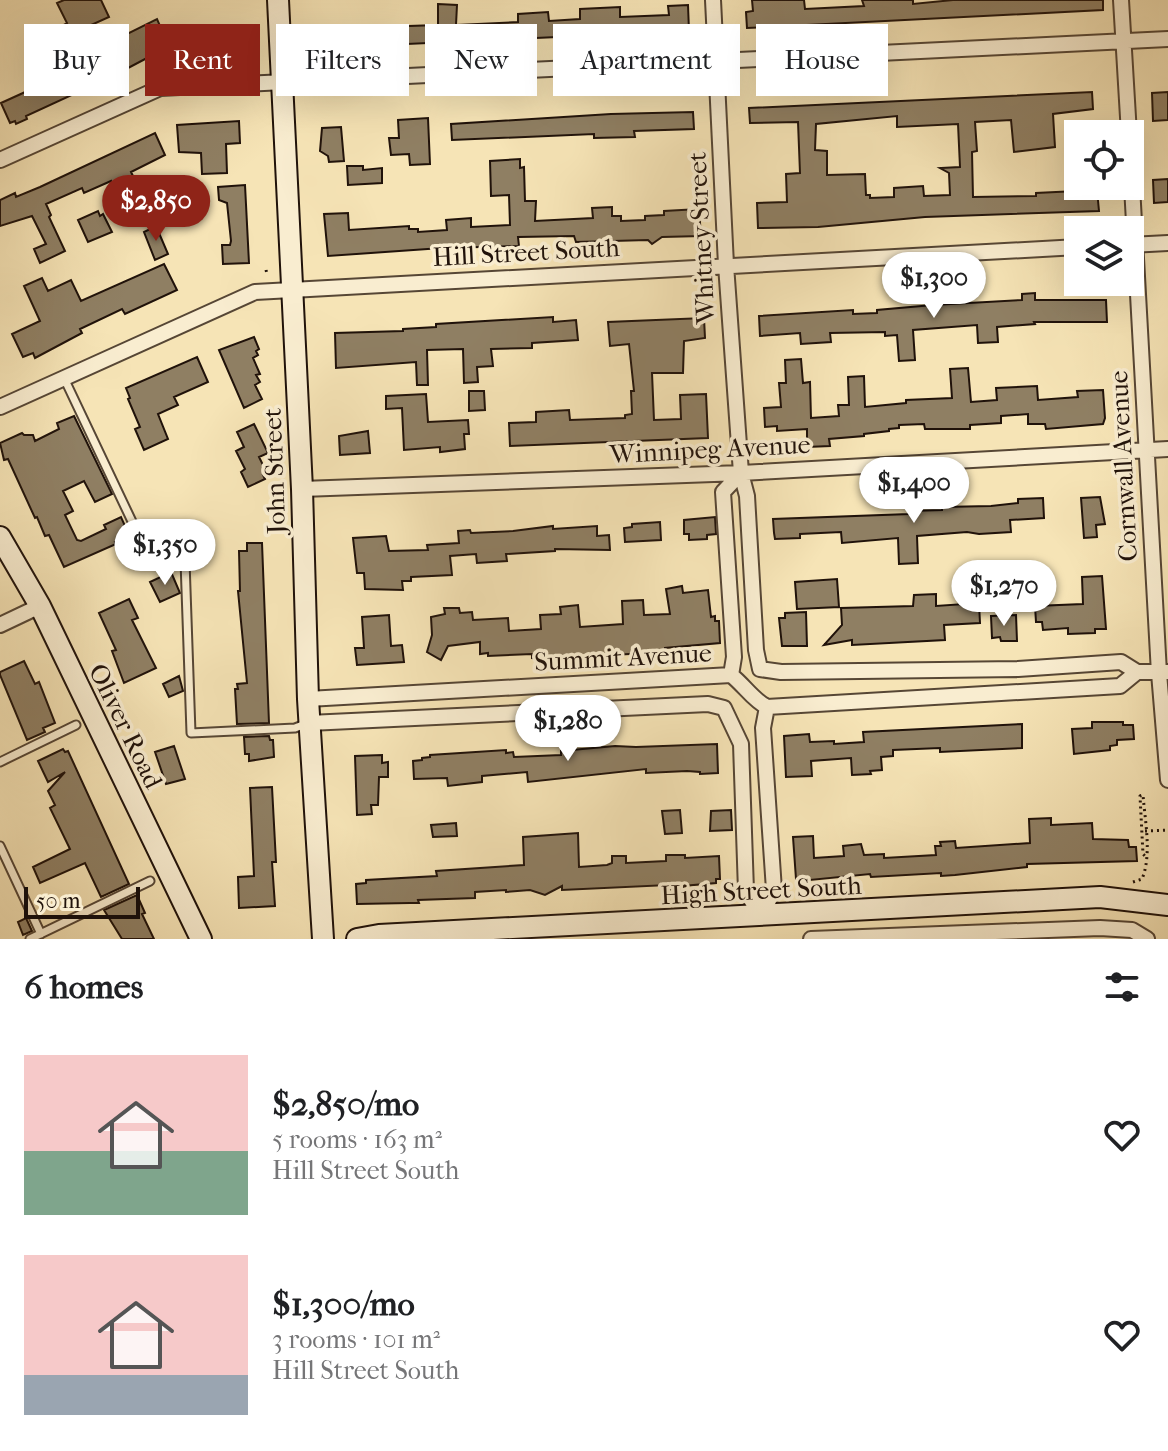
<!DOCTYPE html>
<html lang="en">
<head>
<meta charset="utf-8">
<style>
	:root { --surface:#fff; --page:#f2f2f2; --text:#202124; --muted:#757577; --accent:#8f2418 }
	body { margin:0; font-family:"IM FELL French Canon",serif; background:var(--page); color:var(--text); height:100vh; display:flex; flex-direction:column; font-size:30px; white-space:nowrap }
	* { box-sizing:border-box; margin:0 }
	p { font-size:26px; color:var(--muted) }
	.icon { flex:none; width:44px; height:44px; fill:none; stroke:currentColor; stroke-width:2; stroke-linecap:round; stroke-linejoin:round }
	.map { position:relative; height:939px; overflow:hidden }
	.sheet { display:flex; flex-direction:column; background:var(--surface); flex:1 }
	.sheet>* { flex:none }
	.top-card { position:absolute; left:24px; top:24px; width:1120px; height:72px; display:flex; gap:16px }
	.controls { position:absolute; left:1064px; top:120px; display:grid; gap:16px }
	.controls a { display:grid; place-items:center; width:80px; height:80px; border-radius:0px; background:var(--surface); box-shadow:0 8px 32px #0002; font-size:40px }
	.scale { position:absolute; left:24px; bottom:20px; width:116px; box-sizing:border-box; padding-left:8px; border:4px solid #20120a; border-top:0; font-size:22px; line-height:28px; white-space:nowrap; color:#20120a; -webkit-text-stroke:6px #f9edd0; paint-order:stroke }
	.price { position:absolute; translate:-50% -68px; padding:0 18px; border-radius:28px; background:#fff; color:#222; font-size:26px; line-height:52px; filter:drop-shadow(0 2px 4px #0008) }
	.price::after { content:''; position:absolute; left:50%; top:48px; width:24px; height:18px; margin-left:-12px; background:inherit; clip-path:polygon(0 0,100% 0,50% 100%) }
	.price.current { background:var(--accent); color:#fff }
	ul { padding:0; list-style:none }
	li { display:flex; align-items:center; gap:24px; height:200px; padding:0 24px }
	li span { display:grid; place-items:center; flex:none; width:224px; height:160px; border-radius:0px; color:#555 }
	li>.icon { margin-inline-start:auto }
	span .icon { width:96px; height:96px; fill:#fffc; stroke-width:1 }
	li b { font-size:34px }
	h2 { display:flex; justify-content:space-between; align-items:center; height:96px; padding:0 24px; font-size:34px }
	.pill { padding:0 28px; border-radius:0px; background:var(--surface); box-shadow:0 8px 32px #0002; font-size:28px; line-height:72px }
	.pill.current { background:var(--accent); color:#fff }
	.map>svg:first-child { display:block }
	.building { fill:#8f7f63; stroke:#20120a; stroke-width:2; fill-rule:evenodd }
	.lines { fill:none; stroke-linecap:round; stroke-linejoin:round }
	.lane-casing { stroke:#564635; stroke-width:11 }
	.street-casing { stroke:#564635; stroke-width:18 }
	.secondary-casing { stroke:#20120a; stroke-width:24 }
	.path { stroke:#20120a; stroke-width:3; stroke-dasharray:2 4; stroke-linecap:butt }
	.lane { stroke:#f9edd0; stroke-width:7 }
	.street { stroke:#f9edd0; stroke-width:14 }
	.secondary { stroke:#f9edd0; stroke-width:20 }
	.labels { text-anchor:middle; stroke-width:7; stroke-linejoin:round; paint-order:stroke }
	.street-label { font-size:26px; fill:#20120a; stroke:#f9edd0 }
</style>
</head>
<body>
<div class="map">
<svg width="1168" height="939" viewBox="0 0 1168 939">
	<rect width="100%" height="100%" fill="#f6e4b6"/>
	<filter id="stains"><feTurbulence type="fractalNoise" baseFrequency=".0025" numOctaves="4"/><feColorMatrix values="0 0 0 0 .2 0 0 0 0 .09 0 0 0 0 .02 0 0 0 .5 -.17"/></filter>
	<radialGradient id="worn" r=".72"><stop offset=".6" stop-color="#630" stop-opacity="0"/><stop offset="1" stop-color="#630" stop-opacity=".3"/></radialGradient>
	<path class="building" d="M64,0H101L109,17L80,30L91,52L157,19L171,51H161L147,58L79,94L78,92L26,116L27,119L16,124L15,121L10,123L1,103L34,88V82L79,60L62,26L67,23L57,3Z
		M752,0H804L805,9L864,6L862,0H913V4L953,0H1103V10L747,28L746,12L753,11Z
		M438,4L457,5L456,25L518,22V14L548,12L549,21L580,19V9L620,7V17L669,15L668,6L688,5L689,31L320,48V29L438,25Z
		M244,39V61L225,62L223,40Z
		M1092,92L1093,109L1053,114L1055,147L1014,152L1011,120L975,122L977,151L972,152L973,197L1036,196V193L1097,190L1099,211L925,217L818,227L758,228L757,203L787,202L786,174L800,173L798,122L750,123L749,108ZM897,116V127L958,124L960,167L940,168L949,173L950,195L924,196L923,186L894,188V197L870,198V195H866L865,174L827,175V151L815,150L816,124Z
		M1168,92V120L1153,121L1152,93Z
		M693,112L694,129L634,131L635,137L594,138V134L452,140L451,124L611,114Z
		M428,118L430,164L410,165L409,154L391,155L389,138H399L398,120Z
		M239,121L240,143L226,144L227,173L202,174L201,153L179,152L177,125Z
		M341,127L344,161L329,162L328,156L320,151L322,128Z
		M155,133L165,155L131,172L133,176L112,185L111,181L84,193L82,188L46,204L51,215L49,217L65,251L40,263L34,249L46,244L32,216L0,226V200L15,193L16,197L40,187Z
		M520,159V168L524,167L525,201H536L535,221L593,218L592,208L612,207V216H621V221L645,220V216L664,215V211L699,209L701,236L662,237L652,244L648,240L576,242L574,236L518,237L519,246L442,248L328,256L324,214L348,213L349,230L409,226V229H418V232L447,230L446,220L471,218V227L510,225L509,195L491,196L490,161Z
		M347,166H363V170L382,168V183L348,185Z
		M1168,179V202L1154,203L1153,180Z
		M245,185L249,263L223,264L222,245H230L231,241L227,203L219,200L218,187Z
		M98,211L100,216L103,214L112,232L88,242L78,220Z
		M156,226L168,254L155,260L144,232Z
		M164,264L177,290L125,314L122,309L80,329L82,333L35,358L33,353L23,357L12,334L40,321L24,286L42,278L48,291L71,280L81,301Z
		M1035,293V300H1106L1107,322H1034L1035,324L997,327L998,342L978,343L977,325L913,330L915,360L899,361L897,335L885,336V332L830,333L831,342L801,344L800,333L760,336L759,316L853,310V314L877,313V310L933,305L1022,300V294Z
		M553,317V322L576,320L578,340L532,343V348L491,349L493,366L477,367L478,382L464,383L463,349L427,350L428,385H417L416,362L336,368L335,333L403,331V329L436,327V324Z
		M704,318L705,338L684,341L683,373H652L654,420L681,419L680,395L706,394L708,438L510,446L509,423L536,422V412L569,410L570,420L625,418V415L632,414L631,391H634L629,344L610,346L608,322Z
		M254,337L259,349L256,351L258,355L253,358L260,374L256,375L260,382L255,385L262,399L244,408L219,350Z
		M197,357L208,382L174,397L178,405L158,414L168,439L144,450L135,429L140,427L128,399L130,398L126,388Z
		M801,359L803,383L810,382L811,418L839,416L838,405H849L848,377L864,376L865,407L906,403V400L952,398L950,369L968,368L971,402L997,400L996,388L1037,386L1038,400L1078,397L1077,391L1103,390L1105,418L1103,424L1046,429L1045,424H1028V414L1001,416V423L970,425V429H925L924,424L899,425V428L889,429V431L864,434V436L829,439L830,446L807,447V429L777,431V426L765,427L764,408L781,407L779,383H786L785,360Z
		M469,391H484L485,410L469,411Z
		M426,394L428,422L468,420L469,434H464L465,449L440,452V447L404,450L402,408L386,409V396Z
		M74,416L112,494L95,502L84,481L63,491L73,511L65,515L77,540L81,541L106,529L104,525L121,517L129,535L115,542L116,544L64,567L49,535L45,536L37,517L35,518L8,459L4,460L0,443L22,433L24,435H33L35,441L59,429L57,423Z
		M254,424L268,453L259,457L267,473L263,475L265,479L248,487L241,472L245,469L236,451L244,447L237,432Z
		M368,431L370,453L340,455L339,436Z
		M1100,497L1105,524L1096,525L1097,537L1084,538L1081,498Z
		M1043,498L1044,518L1010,520L1011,532L979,534L967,532L917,536L918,563L899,564L898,538L842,543L841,532L800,534V538L775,539L774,533L773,519L909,514L908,511L942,510V507L991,506L1018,503V499Z
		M715,517L716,534L707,535V539L689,540V534H684V520Z
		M660,522L661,540L625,542L624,528L632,527V524Z
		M553,526V529L597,526V536L609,535L610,550L555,549V551L506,554L507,561L477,563L476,554L450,556L452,575L411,577V581H402L403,590L365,589L364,573H357L353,538L386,536L389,551L428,550L427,545L459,543L458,531L470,530L471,533L513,531Z
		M247,543H262L269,723L237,724L235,689H238L237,684L247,683L238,591H240L239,551H247Z
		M171,572L180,593L160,602L150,582Z
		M1102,576L1106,629H1095V633L1068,634V628L1043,630L1042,622H1036L1035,606L1083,604L1082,577Z
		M837,579L839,607L797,609L795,582Z
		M682,586L683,593L708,590L711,617L715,616V621H719L720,643L665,648V652L540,659L532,658V654L488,656V653L480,654V642L448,646L441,660L427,652L432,635L431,617L445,614L444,608H459L460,613L472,612L473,620L508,618L509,631L541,629L540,615L561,614L560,607L578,605L580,627L623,624L622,601L643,600L644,615L670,614L666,589Z
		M936,594V606L979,603L980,623L944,625L945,640L852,645V640L824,645L842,625L841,608L913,606L914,595Z
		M129,599L138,618L132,620L156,668L124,683L112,651L116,650L99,613Z
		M806,612L807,646H782L779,618H785V613Z
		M389,615L391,646L402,645L404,662L357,665L355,648H364L362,617Z
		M1016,615L1017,641H1001L1000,637L992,638L991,616Z
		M24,661L35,684L39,682L55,723L43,728L45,732L27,740L0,675V672Z
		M179,676L183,691L169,697L163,684Z
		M1092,722H1123V725H1133L1134,739L1117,740V745L1110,746V750L1074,754L1072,729L1092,728Z
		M1022,724V748L940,752V748L893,750V756L881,757L882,770L870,771L871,774L852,775L851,758L811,761L812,776L786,777L784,736L809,734L810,742L834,741V744L864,742L863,732Z
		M269,736L270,740H273L274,757L249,761V754H245L244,737Z
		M717,744L718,773L700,774V772L687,771L646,773V769L528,782L527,772L482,776V782L448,786L447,778L414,779L413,761L422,760V758L430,757V755L506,750V753L513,752L514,757L561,755V751L615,746L636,747Z
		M174,746L185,779L166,784L155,752Z
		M63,749L65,752L68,751L129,884L101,897L85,863L40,883L33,867L70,849L50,808L55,805L48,791L65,772L48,782L38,761Z
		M382,755V763L388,762V777H379L378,805H371L372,814L357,815L355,756Z
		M272,787L276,862H272L275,906L239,908L238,877L254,876L250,788Z
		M680,810L682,833L665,834L662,811Z
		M731,810L732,830L710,831L711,811Z
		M1051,818V825L1092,823L1093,839L1128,840L1129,847H1136L1137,861L1027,864V867L955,875L941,876V873L871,877L870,874L800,881V878L796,879L793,837L813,836L814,858L844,856L843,846L861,844L864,855L884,854V858L936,855L935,846H941L940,842L955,841L956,848L1030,843L1029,819Z
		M456,823L457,836L433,837L431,825Z
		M578,833L579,867L607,865L612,863V856H626V863L666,861V855H685V858L719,856L720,879H716V883L683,886V889L668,890V885L562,890V886L545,895L530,890L506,892V890L475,892V898L418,900L419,903H410L357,904L356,884L366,883V880L437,876L436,871L524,865L523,837Z
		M137,895L145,913L142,914L154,939H122L104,910Z
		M26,918L32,931L23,935L18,922Z"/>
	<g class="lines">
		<g class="lane-casing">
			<path id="lane" d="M64,378L146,551L185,561L191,733L295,728L308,723
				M0,762L76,725
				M0,846L41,934
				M30,939L150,881"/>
		</g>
		<g class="street-casing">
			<path id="street" d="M713,0L726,265L741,473L747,496L756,650L760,669L781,672L1018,669L1121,662L1137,672H1168
				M1121,0L1129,134
				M1130,150L1159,673L1168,780
				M0,160L160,88L1168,39
				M1130,245L1168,243
				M0,407L255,292L1078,247
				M302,489L741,473L1168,449
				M0,625L40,606
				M731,675C744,685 753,700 767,707
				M308,699L731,675L734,657L723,492L741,473
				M767,707L1120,686L1137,672
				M309,723L708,704L724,708L741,744L746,891L761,917
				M761,917L774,890L763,728L767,707
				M811,939L1100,928L1132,930L1147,939"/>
		</g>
		<g class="secondary-casing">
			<path id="secondary" d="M278,0L302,489L308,699L323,939
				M0,537L40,606L201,939
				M357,939L379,935L1100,897L1168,905"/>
		</g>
		<path class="path" d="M266,270L267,274
			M1145,831L1168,830
			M1133,882L1142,879C1152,855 1145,821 1143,795L1140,796L1143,854L1146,857"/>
		<use href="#lane" class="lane"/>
		<use href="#street" class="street"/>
		<use href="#secondary" class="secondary"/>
	</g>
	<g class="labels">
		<g class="street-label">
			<text transform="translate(701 238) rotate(-93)" y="9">Whitney Street</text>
			<text transform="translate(526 252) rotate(-3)" y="9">Hill Street South</text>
			<text transform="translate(710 449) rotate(-3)" y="9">Winnipeg Avenue</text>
			<text transform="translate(1123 466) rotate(-93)" y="9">Cornwall Avenue</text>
			<text transform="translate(274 471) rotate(-92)" y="9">John Street</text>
			<text transform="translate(623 657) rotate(-3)" y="9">Summit Avenue</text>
			<text transform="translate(126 726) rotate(64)" y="9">Oliver Road</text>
			<text transform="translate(761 890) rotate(-3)" y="9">High Street South</text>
		</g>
	</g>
	<rect width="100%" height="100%" filter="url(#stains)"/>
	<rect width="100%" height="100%" fill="url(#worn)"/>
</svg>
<div class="controls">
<a><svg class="icon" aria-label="locate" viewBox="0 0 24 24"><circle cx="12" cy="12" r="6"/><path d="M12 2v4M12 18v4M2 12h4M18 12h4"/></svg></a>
<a><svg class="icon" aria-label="layers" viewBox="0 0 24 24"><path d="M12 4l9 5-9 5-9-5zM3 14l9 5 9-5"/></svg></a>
</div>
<div class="scale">50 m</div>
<b class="price current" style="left:156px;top:243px">$2,850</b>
<b class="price" style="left:934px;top:320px">$1,300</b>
<b class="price" style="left:914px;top:525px">$1,400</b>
<b class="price" style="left:165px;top:587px">$1,350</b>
<b class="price" style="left:1004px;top:628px">$1,270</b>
<b class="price" style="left:568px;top:763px">$1,280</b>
<div class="top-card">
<a class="pill">Buy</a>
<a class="pill current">Rent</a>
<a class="pill">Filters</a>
<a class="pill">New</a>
<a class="pill">Apartment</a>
<a class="pill">House</a>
</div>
</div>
<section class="sheet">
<h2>6 homes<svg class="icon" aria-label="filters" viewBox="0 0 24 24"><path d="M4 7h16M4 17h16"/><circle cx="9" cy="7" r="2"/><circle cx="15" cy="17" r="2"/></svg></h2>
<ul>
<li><span style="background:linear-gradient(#f6c9c9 60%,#7fa58c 0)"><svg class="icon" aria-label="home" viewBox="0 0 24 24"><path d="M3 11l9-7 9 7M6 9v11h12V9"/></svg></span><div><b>$2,850/mo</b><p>5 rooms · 163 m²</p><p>Hill Street South</p></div><svg class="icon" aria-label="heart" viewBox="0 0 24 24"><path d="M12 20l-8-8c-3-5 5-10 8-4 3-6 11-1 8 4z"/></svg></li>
<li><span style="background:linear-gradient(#f6c9c9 75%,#9aa5b1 0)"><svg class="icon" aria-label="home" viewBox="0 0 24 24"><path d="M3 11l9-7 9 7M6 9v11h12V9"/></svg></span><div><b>$1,300/mo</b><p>3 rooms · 101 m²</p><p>Hill Street South</p></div><svg class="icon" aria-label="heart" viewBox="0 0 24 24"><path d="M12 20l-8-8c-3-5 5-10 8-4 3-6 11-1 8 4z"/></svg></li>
</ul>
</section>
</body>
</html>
